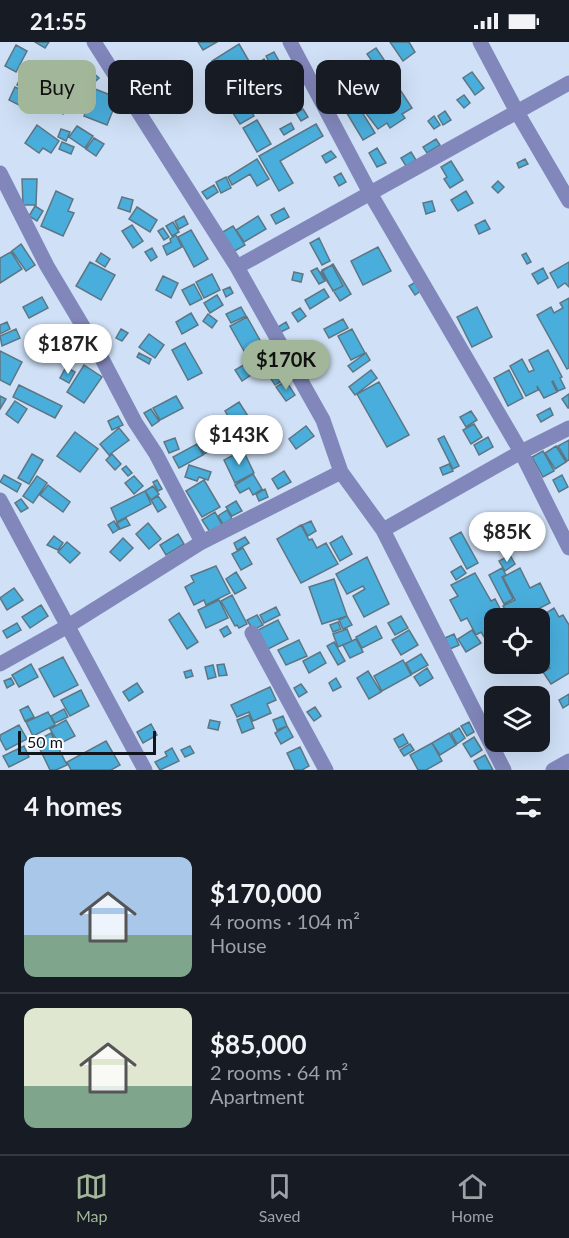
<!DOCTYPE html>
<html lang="en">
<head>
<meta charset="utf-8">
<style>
	:root { --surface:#171b24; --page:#20242c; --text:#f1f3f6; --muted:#9ea1a6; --line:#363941; --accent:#a2b699 }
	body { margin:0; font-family:Lato,sans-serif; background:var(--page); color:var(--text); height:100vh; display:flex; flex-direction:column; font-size:22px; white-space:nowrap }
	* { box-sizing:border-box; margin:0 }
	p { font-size:20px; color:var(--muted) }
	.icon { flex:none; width:33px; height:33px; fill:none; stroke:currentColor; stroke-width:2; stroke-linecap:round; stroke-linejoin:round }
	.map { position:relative; height:728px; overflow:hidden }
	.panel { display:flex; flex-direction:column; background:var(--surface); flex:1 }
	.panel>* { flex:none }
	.top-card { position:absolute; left:18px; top:18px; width:534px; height:54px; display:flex; gap:12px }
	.buttons { position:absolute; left:484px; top:566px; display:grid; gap:12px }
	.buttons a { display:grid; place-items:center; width:66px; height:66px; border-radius:12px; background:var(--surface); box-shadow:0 6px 24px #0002; font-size:30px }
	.scale { position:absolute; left:18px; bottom:15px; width:138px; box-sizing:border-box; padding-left:6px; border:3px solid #10151d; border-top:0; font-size:16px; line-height:21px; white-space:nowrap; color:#10151d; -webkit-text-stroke:4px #fff; paint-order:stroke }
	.price { position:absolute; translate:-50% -51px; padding:0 14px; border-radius:21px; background:#fff; color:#222; font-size:20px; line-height:39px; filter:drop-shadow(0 2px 3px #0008) }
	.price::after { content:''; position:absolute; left:50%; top:36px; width:18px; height:14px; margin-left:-9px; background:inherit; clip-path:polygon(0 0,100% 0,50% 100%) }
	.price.on { background:var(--accent); color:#111 }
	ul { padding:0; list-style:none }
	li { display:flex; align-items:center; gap:18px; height:150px; padding:0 24px }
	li+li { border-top:2px solid var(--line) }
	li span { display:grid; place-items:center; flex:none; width:168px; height:120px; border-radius:12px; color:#555 }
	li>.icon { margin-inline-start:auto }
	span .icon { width:72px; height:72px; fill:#fffc; stroke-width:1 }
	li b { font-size:26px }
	h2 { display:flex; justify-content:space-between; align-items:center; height:72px; padding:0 24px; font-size:26px }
	.pill { padding:0 21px; border-radius:12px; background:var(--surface); box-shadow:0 6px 24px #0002; font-size:21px; line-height:54px }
	.pill.on { background:var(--accent); color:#111 }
	.status { display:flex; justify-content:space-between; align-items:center; height:42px; padding:0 30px; background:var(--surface); direction:ltr }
	.status svg { height:16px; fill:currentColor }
	.tabs { display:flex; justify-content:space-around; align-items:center; height:84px; border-top:2px solid var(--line); background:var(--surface); font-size:16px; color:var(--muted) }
	.tabs a { display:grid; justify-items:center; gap:3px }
	.tabs .on { color:var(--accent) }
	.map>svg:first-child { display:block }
	.building { fill:#4aaedc; stroke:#5d7683; stroke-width:1.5 }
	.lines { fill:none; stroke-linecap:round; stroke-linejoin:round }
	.street { stroke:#8287bb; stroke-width:15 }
</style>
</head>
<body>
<div class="status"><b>21:55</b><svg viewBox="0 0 49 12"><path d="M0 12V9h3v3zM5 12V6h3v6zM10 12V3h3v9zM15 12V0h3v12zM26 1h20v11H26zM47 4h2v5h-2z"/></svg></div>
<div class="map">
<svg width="569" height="728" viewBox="0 0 569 728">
	<rect width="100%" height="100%" fill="#d0e1f7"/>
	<path class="building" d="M35,0H49L45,6Z
		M198,0H217L203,8Z
		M390,0H409L415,10L403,19Z
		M239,2L253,26L236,36L240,43L230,49L212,19Z
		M16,3L27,9L16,30L5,24Z
		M376,6L391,28L377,37L370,25L374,22L367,12Z
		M274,10L279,19L271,24L266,14Z
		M264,17L270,27L259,33L253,24Z
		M29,19L44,27L32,50L17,43Z
		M355,23L367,47L345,57L333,33Z
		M90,28L99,36L81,53L73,46Z
		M284,29L288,38L259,52L254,43Z
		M472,30L484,46L475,53L463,36Z
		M395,40L412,66L402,72L405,76L390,86L387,81L378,87L361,65L372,58L371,55Z
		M53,41L73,53L63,72L42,60Z
		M251,43L254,49L245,55L241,49Z
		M15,45L28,51L21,64L9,58Z
		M95,47L118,56L107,83L84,74Z
		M238,48L254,74L240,82L224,57Z
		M464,53L470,61L464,66L457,58Z
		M357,62L375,91L363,98L345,68Z
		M303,67L308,75L301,79L296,71Z
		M445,69L451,78L443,83L438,74Z
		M434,74L440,83L434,87L428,79Z
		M257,78L271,102L257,110L243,86Z
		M291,81L294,87L284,93L280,87Z
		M316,82L323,94L280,119L293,141L279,149L259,114Z
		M37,83L59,99L51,111L43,106L39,111L25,101Z
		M77,84L93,94L85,106L69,95Z
		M61,87L70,90L66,99L58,95Z
		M94,96L104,102L96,114L86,107Z
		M436,97L440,103L427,111L423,105Z
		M62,100L74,105L71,112L59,107Z
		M377,106L386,121L377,125L369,111Z
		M331,109L336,115L326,121L322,114Z
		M411,110L416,118L406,124L401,116Z
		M257,117L269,137L257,144L250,132L232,143L228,135Z
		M525,117L528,122L519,126L517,121Z
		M451,119L463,138L450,146L444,137L447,135L441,125Z
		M341,131L346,140L339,144L334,135Z
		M226,135L231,146L221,151L216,140Z
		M22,137H37L36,163H23Z
		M498,139L504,145L498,151L492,145Z
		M214,143L218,150L207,157L202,150Z
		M56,149L73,157L68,169L74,171L63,194L41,184Z
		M466,149L473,161L458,169L451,158Z
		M122,155L133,158L130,170L118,166Z
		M432,159L435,169L426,172L423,161Z
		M35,164L43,169L37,179L29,174Z
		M137,165L157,178L150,190L129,177Z
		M284,166L289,175L276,182L271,173Z
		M184,174L188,182L179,187L175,179Z
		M258,174L266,187L244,200L236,188Z
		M485,178L490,187L479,192L475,183Z
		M173,180L179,190L172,194L166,184Z
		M132,183L143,199L133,206L122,189Z
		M233,184L245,203L233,210L221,191Z
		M163,186L169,195L164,198L158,189Z
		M191,188L208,217L194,225L178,195Z
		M176,193L182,205L167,213L163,204L171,200L170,197Z
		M319,196L330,219L322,223L310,201Z
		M21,202L35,223L26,229L12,209Z
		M378,205L391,229L363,243L351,219Z
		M152,206L157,215L151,219L145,210Z
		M11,210L22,227L0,241V216Z
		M101,211L110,217L105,225L96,219Z
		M526,211L531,220L527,222L522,213Z
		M90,220L115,233L101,258L76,244Z
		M569,220V245L565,241L558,246L550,231Z
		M333,222L351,252L340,259L321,230Z
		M332,223L343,244L333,249L322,228Z
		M317,226L325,239L319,242L311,229Z
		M543,226L548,236L538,242L532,232Z
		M294,230L303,232L301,240L292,238Z
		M212,232L220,248L204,256L196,240Z
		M163,234L178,241L171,256L156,248Z
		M417,239L422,248L415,253L409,244Z
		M194,242L202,257L190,263L182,248Z
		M230,245L233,251L226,255L223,248Z
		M324,247L329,255L310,267L305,258Z
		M217,253L223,263L210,271L204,261Z
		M42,255L48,266L29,276L23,265Z
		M569,256V326L567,327L537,273L551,265L554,271L563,266L560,261Z
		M241,265L246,274L231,281L226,272Z
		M477,265L492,295L472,305L457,275Z
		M300,266L306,274L298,280L292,271Z
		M191,271L198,283L182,292L176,280Z
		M208,272L217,279L212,286L203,279Z
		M247,275L261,300L244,309L230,284Z
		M343,277L348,286L329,296L324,287Z
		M7,280L10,287L0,292V283Z
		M286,280L289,286L281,290L278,285Z
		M16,287L20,296L2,304L0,294Z
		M121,287L128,291L122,299L116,296Z
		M352,287L365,311L351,318L338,294Z
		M149,292L164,303L155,316L139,305Z
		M185,301L202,331L188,338L172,308Z
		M265,306L276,324L271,327L260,309Z
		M548,308L562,335L560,336L565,346L558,349L553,339L552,340L557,350L544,356L537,344L538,348L526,354L510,324L522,317L529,330L534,328L529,318Z
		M0,309L22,320L10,343L0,338Z
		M139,311L151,317L149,322L137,315Z
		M366,311L370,318L353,330L348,324Z
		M261,315L270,327L258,335L249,323Z
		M247,321L254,331L242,339L235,328Z
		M84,323L102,335L84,361L67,350Z
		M66,325L75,330L69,341L60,336Z
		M278,327L285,337L275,343L269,334Z
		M371,328L377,336L355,353L349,345Z
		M509,328L523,356L508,364L494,336Z
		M286,339L295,353L286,359L276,345Z
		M379,340L409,393L387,405L357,352Z
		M19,343L62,364L55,376L13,355Z
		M569,352V366H568L562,357Z
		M0,354L6,357L0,367Z
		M176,354L183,366L160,378L153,366Z
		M15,359L27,367L18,381L6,372Z
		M239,360L253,382L238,391L225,369Z
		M550,366L553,373L541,380L537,373Z
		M151,367L159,379L152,384L144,371Z
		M471,369L477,378L466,385L460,375Z
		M118,374L123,383L112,388L108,379Z
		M217,377L235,389L227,401L209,389Z
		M474,382L482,395L471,402L463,388Z
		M306,384L314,394L296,407L289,397Z
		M119,386L129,398L109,413L100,402Z
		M75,390L98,407L80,430L57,414Z
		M444,394L459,424L453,427L438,397Z
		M488,395L493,405L479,413L474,403Z
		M175,396L179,407L169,411L164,400Z
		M569,398V418L567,419L558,404Z
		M197,402L203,413L179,426L173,415Z
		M209,402L212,408L204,412L201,407Z
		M556,404L566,420L555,427L545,411Z
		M243,408L254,431L235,441L224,418Z
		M543,409L554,429L543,435L532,415Z
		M32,412L43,418L29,442L18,436Z
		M112,412L121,422L115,428L106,418Z
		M449,422L453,429L443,433L440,426Z
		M189,423L211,430L208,438L199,435L197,439L185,435Z
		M126,424L132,431L128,434L122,427Z
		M284,429L291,440L278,447L272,437Z
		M253,432L262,447L253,453L249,446L240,451L235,443Z
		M4,433L21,442L17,450L0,440Z
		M562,433L568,445L559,450L553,438Z
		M37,434L47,441L33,461L23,454Z
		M134,434L143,444L134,452L125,441Z
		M157,438L162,447L158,449L153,440Z
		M204,438L220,465L202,475L186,449Z
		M48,443L70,460L63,470L40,453Z
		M153,444L159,452L151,458L145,449Z
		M265,447L268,455L259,459L256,452Z
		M145,449L151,462L117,480L111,466Z
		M158,454L166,465L158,470L151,458Z
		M21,457L28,466L21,470L15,461Z
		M236,459L242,469L232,474L226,465Z
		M227,468L232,477L223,482L218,474Z
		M215,470L222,483L210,490L202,478Z
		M126,476L130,483L120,487L117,481Z
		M114,479L119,487L113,491L108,483Z
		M311,479L316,489L308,494L302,483Z
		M148,481L161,497L149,507L136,492Z
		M301,483L309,498L312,497L317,506L326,501L338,522L301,541L277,497Z
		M461,490L478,521L467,527L450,496Z
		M178,492L184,502L166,513L160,503Z
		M54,494L63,501L58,508L47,503Z
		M342,494L352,512L340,519L330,501Z
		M245,495L249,501L237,508L234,501Z
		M123,496L133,506L120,519L110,510Z
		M67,500L80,511L70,521L58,510Z
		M243,506L252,522L241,528L232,512Z
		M510,513L515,522L505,529L499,519Z
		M367,515L389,562L364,575L353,554L365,547L363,544L347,552L336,532Z
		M216,524L230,551L206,563L204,558L194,563L185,545L194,540L191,534Z
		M461,524L466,531L456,538L451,530Z
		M502,526L506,533L502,535L513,557L504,562L489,533Z
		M520,526L530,546L540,541L550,561L526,573L528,576H510L503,564L515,558L503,535Z
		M236,530L246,546L235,552L226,537Z
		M475,531L491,559L495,557L505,576H495V592L486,598L481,590L476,593L467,576L461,579L450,558L458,554L451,543Z
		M334,537L347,574L322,582L309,545Z
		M14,546L23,558L7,568L0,556Z
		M232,553L247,582L239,586L237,583L235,584L221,559Z
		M219,558L228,576L206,586L198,568Z
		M41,563L48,574L30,586L22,575Z
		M276,565L280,573L264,581L260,573Z
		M554,566L559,575L563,573L569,583V631L551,642L543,630L550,626L547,622L542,626L539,621L540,576H538Z
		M179,571L198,600L187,607L169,578Z
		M257,573L263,583L253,588L247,578Z
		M347,574L352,583L343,587L339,578Z
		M401,574L408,586L395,593L388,581Z
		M278,578L288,597L268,607L258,588Z
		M338,580L341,587L333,590L330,583Z
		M17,581L21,588L7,596L3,589Z
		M227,584L231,591L224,595L220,588Z
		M376,584L382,596L362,606L356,595Z
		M347,587L352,599L338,605L333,592Z
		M409,588L418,603L401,613L392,598Z
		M472,588L481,601L466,610L458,597Z
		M454,592L459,603L450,607L445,596Z
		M356,597L363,610L350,616L343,603Z
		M299,598L307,614L286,623L278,608Z
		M334,600L345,619L338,623L327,604Z
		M320,610L326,621L309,631L303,619Z
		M421,612L428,623L412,632L406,621Z
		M63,615L78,643L54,655L39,627Z
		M403,618L411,633L382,649L374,634Z
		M31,622L38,635L19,645L12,633Z
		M224,622L227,633L219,634L217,623Z
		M213,623L216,635L208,637L205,625Z
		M427,626L433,636L420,644L414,635Z
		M191,628L193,634L186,636L184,630Z
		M368,629L381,650L369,657L357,636Z
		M11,636L14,642L7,646L4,639Z
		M336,636L341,645L333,649L329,641Z
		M137,641L143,650L129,659L123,650Z
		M301,642L307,650L299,655L294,646Z
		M270,645L276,658L267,662L271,671L253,679L249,670L237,675L231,663Z
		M81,648L89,664L70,674L61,658Z
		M569,652V662L563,666L559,658Z
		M28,664L34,675L25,679L20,668Z
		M315,665L321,674L314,679L307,670Z
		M64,667L68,675L55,681L51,674Z
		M48,670L55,683L33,694L26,680Z
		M249,673L254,686L242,691L237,678Z
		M283,674L287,684L277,688L273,678Z
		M66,678L75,694L59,702L50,687Z
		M210,678L220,680L218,688L208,686Z
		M469,680L474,690L467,694L461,684Z
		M151,682L157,693L143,701L137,690Z
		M19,683L27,697L6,708L0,697V693Z
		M287,684L293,695L281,702L275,691Z
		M459,686L465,696L457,702L451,691Z
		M51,691L67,723L56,728H50L36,699Z
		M449,691L456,703L440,713L432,701Z
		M403,692L408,701L399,706L394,697Z
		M474,695L482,708L471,715L463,702Z
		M106,699L120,723L111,728H71L67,720Z
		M432,701L442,719L426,728H418L410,713Z
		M410,702L414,708L404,714L400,708Z
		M24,704L29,715L9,725L3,714Z
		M190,704L194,711L185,715L181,708Z
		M300,705L309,724L302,728H295L287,711Z
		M172,706L179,719L160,728L155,720L167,714L165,710Z
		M485,713L493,728H479L474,719Z"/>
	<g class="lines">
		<path class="street" d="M94,0L237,225L323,378L341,430
			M290,0L370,151L521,410L569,506
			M480,0L517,70L569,159
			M0,131L47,224L100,313L135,380L156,412L202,500
			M237,225L569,41
			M0,458L145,728
			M383,488L521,410L569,386
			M252,591L326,728
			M0,622L68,584L202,500L341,430L383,488L504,728
			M553,728L569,719"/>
	</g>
</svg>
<div class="buttons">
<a><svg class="icon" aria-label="locate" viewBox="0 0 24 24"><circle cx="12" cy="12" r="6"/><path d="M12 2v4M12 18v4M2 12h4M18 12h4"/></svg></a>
<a><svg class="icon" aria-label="layers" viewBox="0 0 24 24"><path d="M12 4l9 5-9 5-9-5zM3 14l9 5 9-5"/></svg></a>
</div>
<div class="scale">50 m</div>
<b class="price" style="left:68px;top:333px">$187K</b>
<b class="price on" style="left:286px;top:349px">$170K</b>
<b class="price" style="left:239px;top:424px">$143K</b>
<b class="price" style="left:507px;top:521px">$85K</b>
<div class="top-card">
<a class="pill on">Buy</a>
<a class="pill">Rent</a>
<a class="pill">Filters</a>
<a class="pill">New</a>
</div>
</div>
<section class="panel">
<h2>4 homes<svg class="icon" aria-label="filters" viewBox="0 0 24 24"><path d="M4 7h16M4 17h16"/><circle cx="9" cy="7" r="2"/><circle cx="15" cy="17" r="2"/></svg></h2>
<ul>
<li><span style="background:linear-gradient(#a9c7e8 65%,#7fa58c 0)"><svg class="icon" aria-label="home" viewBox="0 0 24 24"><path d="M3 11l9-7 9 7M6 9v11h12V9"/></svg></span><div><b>$170,000</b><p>4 rooms · 104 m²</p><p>House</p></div></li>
<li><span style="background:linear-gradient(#dfe7d0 65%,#7fa58c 0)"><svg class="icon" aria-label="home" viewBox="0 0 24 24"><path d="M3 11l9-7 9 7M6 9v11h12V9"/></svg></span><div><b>$85,000</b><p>2 rooms · 64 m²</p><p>Apartment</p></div></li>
</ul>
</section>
<nav class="tabs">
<a class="on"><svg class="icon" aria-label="map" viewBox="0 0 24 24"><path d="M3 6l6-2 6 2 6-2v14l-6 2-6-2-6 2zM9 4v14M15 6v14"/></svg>Map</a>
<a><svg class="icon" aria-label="saved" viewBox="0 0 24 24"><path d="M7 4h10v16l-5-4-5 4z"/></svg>Saved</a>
<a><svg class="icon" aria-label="home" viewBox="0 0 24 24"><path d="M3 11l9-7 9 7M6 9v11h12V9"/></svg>Home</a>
</nav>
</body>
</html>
